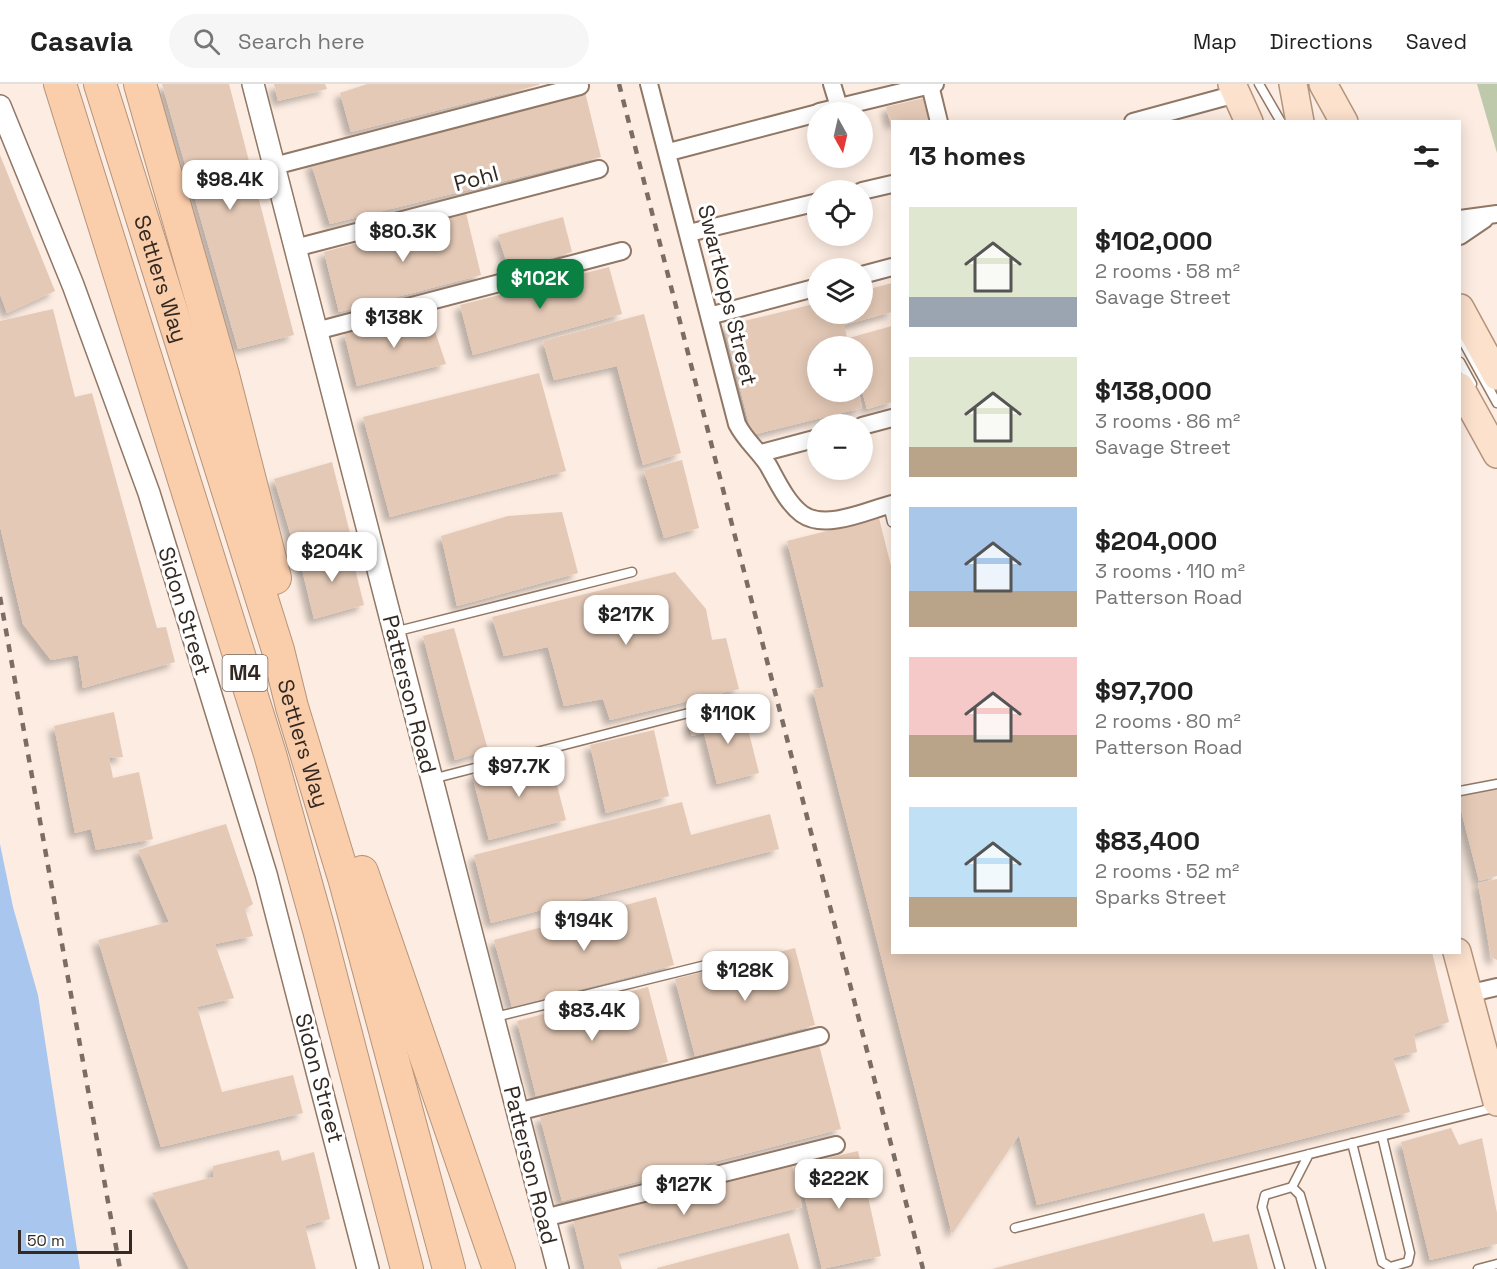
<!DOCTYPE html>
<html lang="en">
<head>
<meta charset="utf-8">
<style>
	:root { --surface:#fff; --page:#f6f6f6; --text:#222; --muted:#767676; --line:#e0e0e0; --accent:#0b8043 }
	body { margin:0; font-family:"Space Grotesk",sans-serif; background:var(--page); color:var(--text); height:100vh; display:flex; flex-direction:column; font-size:22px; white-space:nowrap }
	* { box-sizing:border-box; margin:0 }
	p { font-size:20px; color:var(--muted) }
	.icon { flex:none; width:33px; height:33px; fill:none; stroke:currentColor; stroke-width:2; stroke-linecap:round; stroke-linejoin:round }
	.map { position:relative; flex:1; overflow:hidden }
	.panel { position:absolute; left:891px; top:36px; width:570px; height:834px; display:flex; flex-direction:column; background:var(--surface); border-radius:0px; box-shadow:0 3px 15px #0003 }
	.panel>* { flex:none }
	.needle { width:39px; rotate:172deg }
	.tools { position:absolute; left:807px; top:18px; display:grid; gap:12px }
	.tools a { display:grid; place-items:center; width:66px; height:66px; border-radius:50%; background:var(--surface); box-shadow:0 3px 15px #0003; font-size:30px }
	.scale { position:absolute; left:18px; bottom:15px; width:114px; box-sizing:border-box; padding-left:6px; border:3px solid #332922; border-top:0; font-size:16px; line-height:21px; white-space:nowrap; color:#332922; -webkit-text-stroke:4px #fff; paint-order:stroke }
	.price { position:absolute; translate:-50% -51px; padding:0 14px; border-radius:12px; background:#fff; color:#222; font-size:20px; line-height:39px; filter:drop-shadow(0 2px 3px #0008) }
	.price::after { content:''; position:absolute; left:50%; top:36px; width:18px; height:14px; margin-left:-9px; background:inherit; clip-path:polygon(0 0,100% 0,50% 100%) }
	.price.active { background:var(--accent); color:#fff }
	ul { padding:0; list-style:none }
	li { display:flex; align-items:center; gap:18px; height:150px; padding:0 18px }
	li span { display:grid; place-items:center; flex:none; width:168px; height:120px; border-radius:0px; color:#555 }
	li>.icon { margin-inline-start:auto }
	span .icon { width:72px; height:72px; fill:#fffc; stroke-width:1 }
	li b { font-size:26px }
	h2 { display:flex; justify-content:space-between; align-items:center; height:72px; padding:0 18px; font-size:26px }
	header { display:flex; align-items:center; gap:36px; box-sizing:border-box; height:84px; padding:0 30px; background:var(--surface); border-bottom:2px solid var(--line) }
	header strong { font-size:28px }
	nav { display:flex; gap:33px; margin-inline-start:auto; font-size:21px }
	.search { width:420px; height:54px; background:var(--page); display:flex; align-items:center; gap:15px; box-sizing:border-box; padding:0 21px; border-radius:33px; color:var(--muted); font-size:22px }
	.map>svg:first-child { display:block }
	.green { fill:#bec8ab }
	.water { fill:#a9c6ef }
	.building { fill:#e4c9b6; filter:url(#shadow) }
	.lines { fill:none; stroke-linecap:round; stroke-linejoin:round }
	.service-casing { stroke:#907766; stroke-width:11 }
	.minor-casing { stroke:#907766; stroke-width:20 }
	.tertiary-casing { stroke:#907766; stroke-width:24 }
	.primary-casing { stroke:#b4947b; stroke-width:30 }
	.motorway-casing { stroke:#b4947b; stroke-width:34 }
	.service { stroke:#fff; stroke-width:8 }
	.minor { stroke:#fff; stroke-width:16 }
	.tertiary { stroke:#fff; stroke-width:21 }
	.primary { stroke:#fce1cd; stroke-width:27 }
	.motorway { stroke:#facdab; stroke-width:32 }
	.rail { stroke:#796d64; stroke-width:4.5; stroke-dasharray:8 8; stroke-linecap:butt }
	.labels { text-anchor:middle; stroke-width:6; stroke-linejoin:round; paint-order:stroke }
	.shield { fill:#fff; stroke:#706964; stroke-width:1.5 }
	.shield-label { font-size:21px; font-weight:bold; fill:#332922 }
	.street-label { font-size:22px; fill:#332922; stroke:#fff }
</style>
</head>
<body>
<header>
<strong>Casavia</strong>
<div class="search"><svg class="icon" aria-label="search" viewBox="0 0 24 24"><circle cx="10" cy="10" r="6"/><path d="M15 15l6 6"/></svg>Search here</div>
<nav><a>Map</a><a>Directions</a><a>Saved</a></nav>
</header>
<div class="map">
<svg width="1497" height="1185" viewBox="0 0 1497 1185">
	<defs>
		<filter id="shadow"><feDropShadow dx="-5.5" dy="5.5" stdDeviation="3" flood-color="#0004"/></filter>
	</defs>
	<rect width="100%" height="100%" fill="#fdece1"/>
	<path class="green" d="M1477,0H1497V69Z"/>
	<path class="water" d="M0,760L13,823L38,911L80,1185H0Z"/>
	<path class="building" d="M162,0H229L294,251L238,265Z
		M274,0H325L327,5L278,17Z
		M367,0H539V1L351,48L340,9Z
		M585,8L601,73L330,140L311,79Z
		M924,14L931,38H892V45L886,23Z
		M0,71L55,207L7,229L0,210Z
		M466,129L481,191L339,228L324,168Z
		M563,133L572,168L509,186L498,151Z
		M609,183L622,230L473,271L460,221Z
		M892,199V228L844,241L849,262H818V308H859L862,324L752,351L724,242L818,219V230H862V207Z
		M53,225L75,313L92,309L157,544L166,543L175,578L83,604L78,571L51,576L23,540L0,442V237Z
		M428,227L446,280L357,302L344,249Z
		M644,230L681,369L643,381L617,282L554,296L543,257Z
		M892,242V318L867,325L862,307V262H851L849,254Z
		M539,289L566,387L390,433L363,333Z
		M682,376L699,444L664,454L644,386Z
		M332,378L350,449L294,462L274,395Z
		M562,428L578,489L457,522L441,452L508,432Z
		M879,434L892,486V868H1432L1449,938L1414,950L1417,968L1393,974L1410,1028L1037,1121L1019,1051L952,1150L813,606L824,603L787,457Z
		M350,464L364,521L314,535L300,477Z
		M675,488L706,525L712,556L726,554L739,605L610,636L603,615L564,622L548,563L504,572L492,533Z
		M454,544L488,666L455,676L423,552Z
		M743,625L759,689L717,700L704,649L692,652L688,639Z
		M114,628L123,673L109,674L113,694L139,688L153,755L96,766L91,745L75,749L54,642Z
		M654,646L669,712L606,729L590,661Z
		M550,674L566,736L489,756L472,691Z
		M1497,702V792L1479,797L1460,722V711Z
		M682,718L691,751L770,730L779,765L491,839L474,771Z
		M226,740L253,820L245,825L253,852L215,860L234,914L197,923L222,1008L293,991L303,1029L161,1063L98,856L169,838L138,766Z
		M1497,795V876L1491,873L1478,799Z
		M656,813L674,881L512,923L494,856Z
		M795,864L815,941L695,972L675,895Z
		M648,903L668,978L536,1012L517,937Z
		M819,961L841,1045L562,1117L540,1033Z
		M1451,1044L1459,1061L1482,1054L1497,1129V1160L1430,1176L1401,1058Z
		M279,1066L282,1077L314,1068L330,1135L305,1142L316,1185H189L152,1109L213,1093V1082Z
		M858,1067L881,1172L822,1185L797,1081Z
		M792,1081L802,1123L618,1170L622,1185H585L573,1136Z
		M1204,1129L1213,1158L1249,1150L1258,1185H992Z
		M789,1149L799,1185H657V1184Z"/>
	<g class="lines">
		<g class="service-casing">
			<path id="service" d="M1259,0L1281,38
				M1460,252L1497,319
				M1460,278L1472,300
				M888,421L892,438
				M394,548L632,488
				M432,695L739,616
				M1460,707L1497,700
				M495,933L710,880
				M1352,1059L1382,1178L1390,1183L1408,1178L1410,1169L1382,1052
				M1292,1103L1309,1070
				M1015,1144L1497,1023
				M1280,1185L1262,1123L1265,1111L1292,1103L1300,1111L1321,1185
				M1478,1185L1497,1180"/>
		</g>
		<g class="minor-casing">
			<path id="minor" d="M649,0L737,340C745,356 758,366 768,381C777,397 787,419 802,430C826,447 868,426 892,420
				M832,0L839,23
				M930,1L939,38
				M819,28L935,0
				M1133,38L1236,10
				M669,68L818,29
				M274,82L580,2
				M862,107L892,100
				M1460,135L1497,130
				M689,149L818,118
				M1460,152L1485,135
				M295,164L599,85
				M862,191L892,183
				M709,232L818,203
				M316,247L622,167
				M862,342L892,334
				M761,369L818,354
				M1467,910L1497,903
				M517,1028L820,952
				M544,1134L836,1061"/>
		</g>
		<g class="tertiary-casing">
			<path id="tertiary" d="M253,0L558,1185
				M0,22L73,201L149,409L266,790L368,1185"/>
		</g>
		<g class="primary-casing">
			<path id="primary" d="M1232,0L1249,38
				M1293,0L1300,38
				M1323,0L1344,38
				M1460,224L1497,292
				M1460,303L1497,370
				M1457,868L1497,1018"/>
		</g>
		<g class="motorway-casing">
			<g id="motorway">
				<path d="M60,0L270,670L319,846L407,1185"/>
				<path id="s1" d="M100,0L278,566L292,623L345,797L449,1185"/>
				<path d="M140,0L223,291L275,494"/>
				<path d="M362,788L499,1185"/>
			</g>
		</g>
		<use href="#service" class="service"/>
		<use href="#minor" class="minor"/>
		<use href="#tertiary" class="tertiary"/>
		<use href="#primary" class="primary"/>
		<use href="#motorway" class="motorway"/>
		<path class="rail" d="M619,0L923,1185
			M0,513L120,1185"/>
	</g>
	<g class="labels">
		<rect class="shield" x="222.5" y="571" width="45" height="36" rx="4.5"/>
		<g class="shield-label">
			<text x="245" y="596">M4</text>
		</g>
		<g class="street-label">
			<text transform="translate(476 94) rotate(-15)" y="8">Pohl</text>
			<text dy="8" stroke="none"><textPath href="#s1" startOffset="204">Settlers Way</textPath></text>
			<text transform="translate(728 211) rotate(76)" y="8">Swartkops Street</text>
			<text transform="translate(185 527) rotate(73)" y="8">Sidon Street</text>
			<text transform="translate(410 610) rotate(76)" y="8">Patterson Road</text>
			<text dy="8" stroke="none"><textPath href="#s1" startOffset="690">Settlers Way</textPath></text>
			<text transform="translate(320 994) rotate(75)" y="8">Sidon Street</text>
			<text transform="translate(531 1081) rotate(76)" y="8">Patterson Road</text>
		</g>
	</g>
</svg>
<div class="tools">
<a><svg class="needle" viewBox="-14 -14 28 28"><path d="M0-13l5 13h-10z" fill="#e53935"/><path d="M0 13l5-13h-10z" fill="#767676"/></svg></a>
<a><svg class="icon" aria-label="locate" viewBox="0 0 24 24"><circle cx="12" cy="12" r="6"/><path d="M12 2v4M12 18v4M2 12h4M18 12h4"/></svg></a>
<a><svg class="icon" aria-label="layers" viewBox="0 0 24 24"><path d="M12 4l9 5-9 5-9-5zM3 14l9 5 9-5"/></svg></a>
<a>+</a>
<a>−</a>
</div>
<div class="scale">50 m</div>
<b class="price" style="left:230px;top:127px">$98.4K</b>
<b class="price" style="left:403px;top:179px">$80.3K</b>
<b class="price active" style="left:540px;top:226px">$102K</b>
<b class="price" style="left:394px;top:265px">$138K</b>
<b class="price" style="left:332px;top:499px">$204K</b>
<b class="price" style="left:626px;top:562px">$217K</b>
<b class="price" style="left:728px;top:661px">$110K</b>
<b class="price" style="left:519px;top:714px">$97.7K</b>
<b class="price" style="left:584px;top:868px">$194K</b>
<b class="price" style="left:745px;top:918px">$128K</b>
<b class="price" style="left:592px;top:958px">$83.4K</b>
<b class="price" style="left:839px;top:1126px">$222K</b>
<b class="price" style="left:684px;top:1132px">$127K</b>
<section class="panel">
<h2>13 homes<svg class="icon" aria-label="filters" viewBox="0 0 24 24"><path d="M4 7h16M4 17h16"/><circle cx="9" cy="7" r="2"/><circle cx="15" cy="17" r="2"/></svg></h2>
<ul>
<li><span style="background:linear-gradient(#dfe7d0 75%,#9aa5b1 0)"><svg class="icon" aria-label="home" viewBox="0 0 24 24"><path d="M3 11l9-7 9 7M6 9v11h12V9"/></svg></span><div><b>$102,000</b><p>2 rooms · 58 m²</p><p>Savage Street</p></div></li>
<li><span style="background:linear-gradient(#dfe7d0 75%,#b9a48a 0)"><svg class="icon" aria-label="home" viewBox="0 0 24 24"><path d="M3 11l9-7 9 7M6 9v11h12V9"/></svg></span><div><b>$138,000</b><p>3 rooms · 86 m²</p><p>Savage Street</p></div></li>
<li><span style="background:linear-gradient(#a9c7e8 70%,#b9a48a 0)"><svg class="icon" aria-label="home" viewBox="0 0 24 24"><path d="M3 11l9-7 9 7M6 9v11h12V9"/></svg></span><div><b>$204,000</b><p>3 rooms · 110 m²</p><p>Patterson Road</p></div></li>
<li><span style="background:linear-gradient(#f6c9c9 65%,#b9a48a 0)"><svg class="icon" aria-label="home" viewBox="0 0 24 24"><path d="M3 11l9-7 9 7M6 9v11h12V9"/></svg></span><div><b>$97,700</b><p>2 rooms · 80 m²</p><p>Patterson Road</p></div></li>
<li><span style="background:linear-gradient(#bfe0f5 75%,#b9a48a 0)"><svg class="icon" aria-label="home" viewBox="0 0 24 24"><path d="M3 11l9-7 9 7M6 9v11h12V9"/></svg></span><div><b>$83,400</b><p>2 rooms · 52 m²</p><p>Sparks Street</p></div></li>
</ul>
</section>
</div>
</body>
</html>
